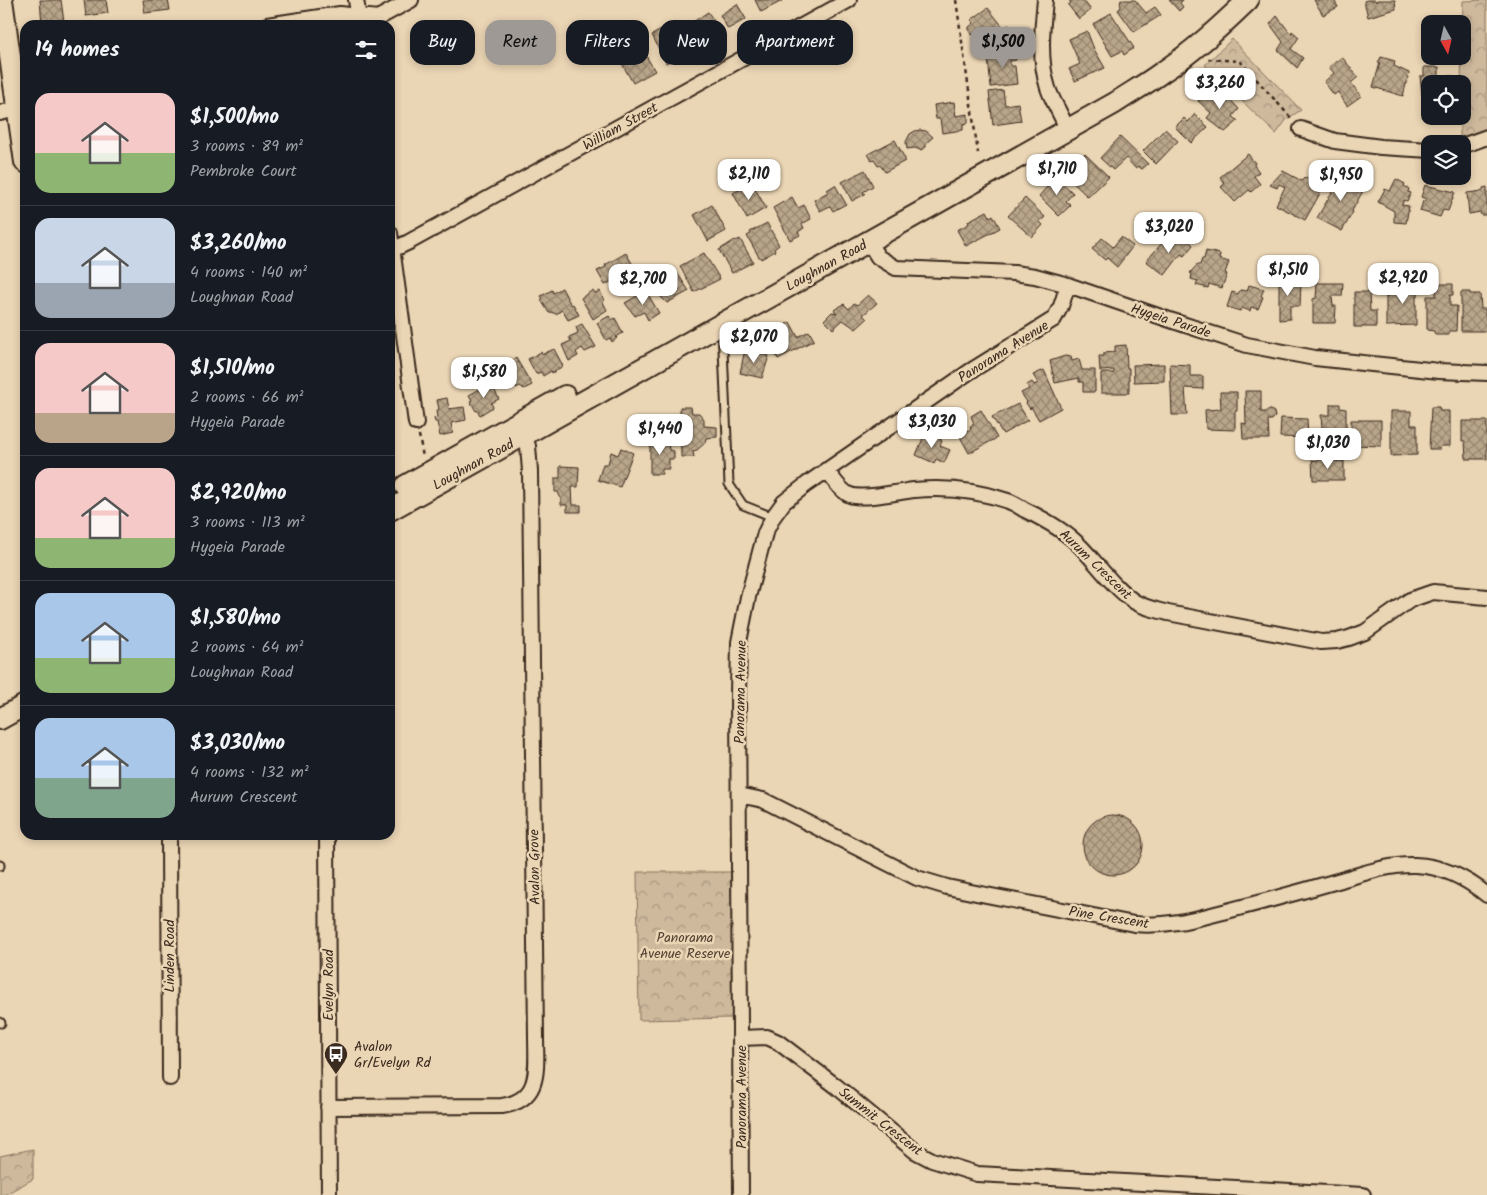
<!DOCTYPE html>
<html lang="en">
<head>
<meta charset="utf-8">
<style>
	:root { --surface:#171b24; --page:#242831; --text:#f1f3f6; --muted:#9ea1a6; --line:#363941; --accent:#9f9995 }
	body { margin:0; font-family:Kalam,sans-serif; background:var(--page); color:var(--text); height:100vh; display:flex; flex-direction:column; font-size:19px; white-space:nowrap }
	* { box-sizing:border-box; margin:0 }
	p { font-size:16px; color:var(--muted) }
	.icon { flex:none; width:28px; height:28px; fill:none; stroke:currentColor; stroke-width:2; stroke-linecap:round; stroke-linejoin:round }
	.map { position:relative; flex:1; overflow:hidden }
	.panel { position:absolute; left:20px; top:20px; width:375px; height:820px; display:flex; flex-direction:column; background:var(--surface); border-radius:15px; box-shadow:0 2px 8px #0003 }
	.panel>* { flex:none }
	.hud { position:absolute; left:410px; top:20px; width:475px; height:45px; display:flex; gap:10px }
	.needle { width:32px; rotate:172deg }
	.fabs { position:absolute; left:1421px; top:15px; display:grid; gap:10px }
	.fabs a { display:grid; place-items:center; width:50px; height:50px; border-radius:10px; background:var(--surface); box-shadow:0 2px 8px #0003; font-size:25px }
	.price { position:absolute; translate:-50% -42px; padding:0 11px; border-radius:10px; background:#fff; color:#222; font-size:16px; line-height:32px; filter:drop-shadow(0 1px 2px #0008) }
	.price::after { content:''; position:absolute; left:50%; top:30px; width:15px; height:11px; margin-left:-8px; background:inherit; clip-path:polygon(0 0,100% 0,50% 100%) }
	.price.on { background:var(--accent); color:#111 }
	ul { padding:0; list-style:none }
	li { display:flex; align-items:center; gap:15px; height:125px; padding:0 15px }
	li+li { border-top:1px solid var(--line) }
	li span { display:grid; place-items:center; flex:none; width:140px; height:100px; border-radius:15px; color:#555 }
	li>.icon { margin-inline-start:auto }
	span .icon { width:60px; height:60px; fill:#fffc; stroke-width:1 }
	li b { font-size:21px }
	h2 { display:flex; justify-content:space-between; align-items:center; height:60px; padding:0 15px; font-size:21px }
	.chip { padding:0 18px; border-radius:15px; background:var(--surface); box-shadow:0 2px 8px #0003; font-size:18px; line-height:45px }
	.chip.on { background:var(--accent); color:#111 }
	.map>svg:first-child { display:block }
	.park { fill:url(#park-crowns); stroke:#84725d }
	.building { fill:url(#building-cross-hatch); stroke:#3b2a1e }
	.lines { fill:none; stroke-linecap:round; stroke-linejoin:round }
	.service-casing { stroke:#3b2a1e; stroke-width:11 }
	.minor-casing { stroke:#3b2a1e; stroke-width:18 }
	.secondary-casing { stroke:#3b2a1e; stroke-width:24 }
	.path { stroke:#3b2a1e; stroke-width:2.5; stroke-dasharray:4 4; stroke-linecap:butt }
	.service { stroke:#ead5b4; stroke-width:7 }
	.minor { stroke:#ead5b4; stroke-width:14 }
	.secondary { stroke:#ead5b4; stroke-width:20 }
	.labels { text-anchor:middle; stroke-width:5; stroke-linejoin:round; paint-order:stroke }
	.street-label { font-size:14px; fill:#3b2a1e; stroke:#ead5b4 }
	.park-label { font-size:14px; fill:#513f31; stroke:#ead5b4 }
	.poi-label { font-size:14px; fill:#3b2a1e; stroke:#ead5b4; text-anchor:start }
</style>
</head>
<body>
<div class="map">
<svg width="1487" height="1195" viewBox="0 0 1487 1195">
	<defs>
		<pattern id="park-crowns" width="20" height="18" patternUnits="userSpaceOnUse" patternTransform="scale(1.25)"><rect width="20" height="18" fill="#ceb99c"/><path d="M2 6a3 3 0 1 1 6 0M12 15a3 3 0 1 1 6 0" fill="none" stroke="#a8977f"/></pattern>
		<pattern id="building-cross-hatch" width="8" height="8" patternUnits="userSpaceOnUse" patternTransform="scale(1.25)"><rect width="8" height="8" fill="#b9a68a"/><path d="M0 0l8 8M0 8l8-8" fill="none" stroke="#988770"/></pattern>
	</defs>
	<rect width="100%" height="100%" fill="#ead5b4"/>
	<filter id="ink" filterUnits="userSpaceOnUse"><feTurbulence type="fractalNoise" baseFrequency=".02" numOctaves="2"/><feDisplacementMap in="SourceGraphic" scale="10" xChannelSelector="R" yChannelSelector="G"/><feConvolveMatrix kernelMatrix="1 2 1 2 8 2 1 2 1" color-interpolation-filters="sRGB"/></filter>
	<g filter="url(#ink)">
		<path class="park" d="M1487,0V130L1473,135L1460,137V116H1462V84H1461L1463,1Z
			M1232,39L1301,110L1287,119L1276,134L1205,65Z
			M637,872H731L732,1018L639,1020Z
			M33,1149V1179L4,1195H0V1156Z"/>
		<path class="building" d="M40,0H61L64,22L42,24Z
			M84,0H106L108,13L86,16Z
			M143,0H168L170,10L145,13Z
			M755,0H782V1L761,12Z
			M1069,0H1083L1091,10L1079,19L1068,5L1071,3Z
			M1122,0H1135L1146,13L1155,7L1161,15L1134,32L1118,10L1121,7L1120,1Z
			M1169,0H1183L1180,3L1183,7L1179,11Z
			M1314,0H1334L1338,7L1323,15Z
			M1367,0H1375L1376,2L1377,0H1395L1396,9L1368,17L1364,1Z
			M737,4L746,19L728,29L720,15Z
			M988,8L1004,28L1009,25L1015,34L1006,41L1004,40L988,50L976,33L972,35L969,31V27L974,23L971,20Z
			M708,12L721,32L697,47L686,31L695,25L693,22Z
			M1111,13L1134,48L1124,55L1122,51L1112,56L1093,24Z
			M1277,16L1291,34L1292,31L1299,37L1291,49L1303,58L1297,68L1278,50L1283,42L1270,24Z
			M674,23L688,52L666,63L652,35Z
			M1087,31L1094,49L1105,68L1075,81L1069,69L1080,64L1069,39Z
			M637,41L655,71L633,83L616,53Z
			M1015,49L1016,60L1010,61V66H1015L1017,84L991,87L988,58L1004,55V50Z
			M1342,57L1358,77L1351,83L1361,96L1347,106L1338,92L1334,95L1324,82L1334,73L1329,67Z
			M1381,57L1395,61L1394,66L1409,73L1403,96L1373,87L1380,63H1378Z
			M1424,67H1439V76H1454V84H1430V95H1422L1420,76H1424Z
			M1003,90L1005,105L1018,103L1021,121L993,125L989,92Z
			M1221,90L1239,109L1233,116L1238,121L1225,132L1207,118L1211,113L1198,101L1206,92L1212,98Z
			M954,102L956,116L968,114V123L963,124V130L942,133L940,119H936L934,105Z
			M1195,114L1208,127L1191,143L1175,127L1184,118L1188,122Z
			M1165,129L1178,141L1156,164L1143,151Z
			M920,130L926,131L933,137L926,143V147L923,149L920,150L915,148L907,149L906,142L910,134L915,131Z
			M1120,137L1148,164L1142,169L1138,166L1135,168L1126,158L1113,170L1100,158Z
			M895,140L905,159V161L885,172L880,165L878,166L874,160L872,161L868,154Z
			M1085,154L1109,177L1088,197L1065,175Z
			M1248,154L1255,163L1254,165L1259,172L1254,176L1260,184L1251,192L1249,190L1235,202L1221,187L1225,183L1220,177Z
			M865,170L873,186L863,192L865,194L852,201L842,182Z
			M1283,171L1302,181L1304,178L1308,179L1313,172L1327,181L1305,220L1276,205L1285,187L1279,184L1277,188L1270,185Z
			M1341,171L1354,178V180L1359,183L1358,185L1365,187L1352,211L1353,212L1342,231L1317,218L1335,187L1333,186Z
			M1056,177L1073,193L1066,201L1071,205L1059,216L1039,196Z
			M1396,179L1405,184L1404,186L1409,189L1408,192L1411,193L1407,201L1404,200L1402,204V205L1409,206L1406,223L1394,222V211L1378,202L1385,189L1390,191Z
			M752,183L766,208L747,219L733,193Z
			M835,185L846,204L833,211L830,206L820,211L814,200L828,192L827,190Z
			M1425,185L1455,192L1448,211L1443,210L1440,217L1420,211L1423,201H1426V199L1421,197Z
			M1487,187V215H1481L1480,212L1469,214L1467,193L1483,191V188Z
			M792,197L798,208L804,205L811,219L802,224L804,228L798,232L800,235L790,240L773,208Z
			M1025,198L1045,217L1040,222L1043,225L1032,237L1008,216Z
			M712,205L726,231L708,241L694,215Z
			M987,211L990,217L993,215L1000,228L966,246L957,230L969,224L968,221Z
			M767,223L779,245L774,249L775,251L761,259L760,257H759L747,236L751,234L750,232Z
			M1180,233L1193,245L1184,256L1181,254L1165,275L1146,261L1164,241L1169,245Z
			M1121,237L1133,246L1117,267L1107,258L1105,260L1092,249L1102,238L1113,247Z
			M740,239L753,262L732,273L719,250L735,240L736,241Z
			M1206,251L1220,254L1219,259L1229,262L1225,273L1227,274L1222,288L1209,284L1208,288L1196,285L1198,281L1191,279L1192,274L1190,273L1197,265H1200L1202,259H1204Z
			M626,253L637,272L623,279L622,278L615,282L614,280L605,285L597,271L606,267L605,265Z
			M704,253L720,279L694,292L680,266Z
			M674,268L689,291L667,303L660,296L652,280Z
			M1407,277H1419L1418,297H1416V325L1386,326V296L1392,295V291H1406Z
			M1279,279H1291L1292,283H1301L1300,306H1290V319L1279,320Z
			M1317,283H1343L1342,296H1332L1333,306H1336L1335,323H1313V299L1316,298Z
			M1436,284H1453V295H1450V306H1457L1456,331H1449V335H1435L1434,331L1427,330V296H1436Z
			M1249,285L1264,289L1261,296L1263,297L1258,309L1251,307L1250,311L1242,308L1240,311L1227,307L1232,292L1238,294L1240,290L1247,291Z
			M562,288L571,305L573,304L579,315L568,320L562,310L556,314L551,312L549,313L541,300L543,299L541,296L552,290L553,293Z
			M593,290L595,293L600,291L604,300L603,302L607,310L593,319L581,298Z
			M646,291L659,313L648,320L644,312L635,316L625,303Z
			M1354,292H1369L1370,311H1376V327H1354Z
			M1461,292H1470V294H1480L1481,309H1485L1487,331H1461Z
			M868,295L877,303L863,315L867,319L856,329L843,320L833,329L824,320L832,312L837,313L834,310L844,304L849,309L854,303L857,305Z
			M609,316L612,320L615,318L623,333L616,337L617,338L612,342L610,338L606,340L597,323Z
			M790,322L798,337L809,331L814,340L778,359L769,342L776,338L774,335L781,331L779,328Z
			M582,324L596,347L585,352L582,348L576,352L578,356L569,361L562,345L571,341L569,337L578,333L576,327Z
			M1126,345L1127,368H1129V393H1101V373H1114V370L1100,371L1099,356H1104V353L1115,352V346Z
			M554,349L563,366L552,373L551,371L543,376L541,372L536,374L528,359L541,352L543,354Z
			M745,349L769,356L762,378L740,373Z
			M1065,356L1071,357L1072,361L1079,359L1082,370H1095V392H1083V382H1079V378L1055,383L1050,361Z
			M516,358L532,385L524,389L520,386L516,388L513,383L508,386L507,383L502,387L494,371L509,365L507,363Z
			M1164,364V381L1134,382L1133,365Z
			M1170,364L1190,365V376H1203V389L1185,388L1187,415H1172Z
			M1044,370L1061,408L1039,420L1031,407L1030,409L1026,403L1027,402L1021,393L1029,389L1027,385L1032,382L1034,385L1038,383L1033,375Z
			M491,383L499,399L491,403L493,407L480,415L477,410L476,411L470,401L472,400L469,395Z
			M1245,391H1261V412H1266L1267,410H1271L1274,412L1275,417L1272,420H1268L1269,439H1243L1242,423L1246,424Z
			M1220,392H1237V411H1235V430L1206,429L1205,410L1221,409Z
			M447,398L449,409L464,407L466,420L451,423L453,433L440,436L437,422H435L434,418L437,417L436,411L439,409L437,400Z
			M1018,404L1028,420L1003,434L992,417Z
			M1330,404H1340V408L1346,409V437H1339L1338,428H1322L1321,415H1330Z
			M680,407H691L692,413H699L704,419V426L717,427V437L706,438L705,443L697,450L693,451L694,457H681Z
			M1431,407H1439L1440,411H1449V424H1450V446H1441L1440,449H1429Z
			M981,410L997,438L969,453L959,435L971,429L970,426L974,424L971,416Z
			M1391,411H1411V425H1417V455L1391,456Z
			M1281,418L1307,419L1308,438L1280,437Z
			M1351,420H1381V446L1351,445Z
			M1462,421H1487V459H1466L1465,441H1462Z
			M926,431L942,438L940,440L942,441L940,446L950,450L944,463L936,459L934,463L916,455Z
			M658,438H668L669,450L674,451V459H669V469H662V474H650V444H659Z
			M621,448L633,453L620,487L598,480L603,464H608L611,452L618,455Z
			M1318,457H1328L1329,461H1344V480H1313L1312,460L1318,461Z
			M560,466L579,467L578,487H572L573,505H581V512H567V505H561V499L558,492H555V478H560Z
			M1083 845a30 30 0 1 1 60 0a30 30 0 1 1-60 0Z"/>
		<g class="lines">
			<g class="service-casing">
				<path id="service" d="M722,327L729,484L743,505L773,517
					M0,866V865
					M0,1022L1,1023"/>
			</g>
			<g class="minor-casing">
				<path id="minor" d="M356,0L360,24
					M1045,0C1042,29 1039,61 1048,88C1052,100 1058,109 1063,120
					M267,25L340,14L378,18L411,0
					M0,113L17,109
					M1301,129L1335,141L1381,147L1430,150
					M1462,146L1487,137
					M390,233L416,423
					M868,241L878,257L896,268L1014,273L1035,276L1068,285L1170,320L1247,345L1315,358L1439,371L1487,373
					M390,251L409,242L849,0
					M826,470C833,478 840,491 850,495C864,500 898,492 914,490C945,487 979,491 1008,501C1014,503 1020,507 1025,510C1046,520 1066,531 1082,548C1099,566 1114,588 1135,602C1145,608 1157,610 1168,613L1321,642L1337,641L1349,638L1365,632L1410,600L1433,592L1487,597
					M739,795L763,800L917,878L947,887L976,893L1134,924C1167,927 1196,919 1227,911C1266,901 1303,891 1341,880C1365,873 1390,864 1415,865C1443,866 1466,878 1487,895
					M169,835L170,1078
					M327,835L329,1195
					M740,1038L767,1037L778,1042L836,1086L915,1151L932,1160L977,1174L1363,1195
					M328,1107L502,1106C542,1100 536,1068 536,1037L530,471L528,446L524,435
					M741,1195L738,695L739,642L748,597L765,533L773,517L784,502L807,484L969,372L1054,319L1061,306L1068,285"/>
			</g>
			<g class="secondary-casing">
				<path id="secondary" d="M2,0L25,162
					M405,486L565,396
					M390,510L524,435L1115,103C1130,93 1146,84 1161,73C1193,52 1221,26 1248,0
					M0,719L25,705"/>
			</g>
			<path class="path" d="M956,0L978,153
				M1208,59L1240,61L1292,119
				M419,435L423,457"/>
			<use href="#service" class="service"/>
			<use href="#minor" class="minor"/>
			<use href="#secondary" class="secondary"/>
		</g>
	</g>
	<defs>
		<g id="bus-pin" transform="scale(1.25)"><path d="M0 17L-7.5 6A9.5 9.5 0 1 1 7.5 6Z" fill="#3b2a1e" stroke="#ead5b4"/><path d="M-5-6H5V4H4V6H2V4H-2V6H-4V4H-5ZM-3.5-4V0h7V-4ZM-3.5 1.2v1.5H-2V1.2ZM2 1.2v1.5H3.5V1.2Z" fill="#fff"/></g>
	</defs>
	<g fill-rule="evenodd">
		<use href="#bus-pin" x="336" y="1054"/>
	</g>
	<g class="labels">
		<g class="street-label">
			<text transform="translate(620 126) rotate(-29)" y="5">William Street</text>
			<text transform="translate(826 265) rotate(-29)" y="5">Loughnan Road</text>
			<text transform="translate(1171 320) rotate(18)" y="5">Hygeia Parade</text>
			<text transform="translate(1003 351) rotate(-32)" y="5">Panorama Avenue</text>
			<text transform="translate(473 464) rotate(-29)" y="5">Loughnan Road</text>
			<text transform="translate(1096 564) rotate(44)" y="5">Aurum Crescent</text>
			<text transform="translate(740 692) rotate(-89)" y="5">Panorama Avenue</text>
			<text transform="translate(534 867) rotate(-91)" y="5">Avalon Grove</text>
			<text transform="translate(1109 917) rotate(9)" y="5">Pine Crescent</text>
			<text transform="translate(169 956) rotate(-90)" y="5">Linden Road</text>
			<text transform="translate(328 985) rotate(-90)" y="5">Evelyn Road</text>
			<text transform="translate(741 1097) rotate(-90)" y="5">Panorama Avenue</text>
			<text transform="translate(881 1121) rotate(38)" y="5">Summit Crescent</text>
		</g>
		<g class="park-label">
			<text x="685" y="942">Panorama<tspan x="685" dy="16">Avenue Reserve</tspan></text>
		</g>
		<g class="poi-label">
			<text x="354" y="1051">Avalon<tspan x="354" dy="16">Gr/Evelyn Rd</tspan></text>
		</g>
	</g>
</svg>
<div class="fabs">
<a><svg class="needle" viewBox="-14 -14 28 28"><path d="M0-13l5 13h-10z" fill="#e53935"/><path d="M0 13l5-13h-10z" fill="#9ea1a6"/></svg></a>
<a><svg class="icon" aria-label="locate" viewBox="0 0 24 24"><circle cx="12" cy="12" r="6"/><path d="M12 2v4M12 18v4M2 12h4M18 12h4"/></svg></a>
<a><svg class="icon" aria-label="layers" viewBox="0 0 24 24"><path d="M12 4l9 5-9 5-9-5zM3 14l9 5 9-5"/></svg></a>
</div>
<b class="price on" style="left:1003px;top:69px">$1,500</b>
<b class="price" style="left:1220px;top:110px">$3,260</b>
<b class="price" style="left:1057px;top:196px">$1,710</b>
<b class="price" style="left:749px;top:201px">$2,110</b>
<b class="price" style="left:1341px;top:202px">$1,950</b>
<b class="price" style="left:1169px;top:254px">$3,020</b>
<b class="price" style="left:1288px;top:297px">$1,510</b>
<b class="price" style="left:1403px;top:305px">$2,920</b>
<b class="price" style="left:643px;top:306px">$2,700</b>
<b class="price" style="left:754px;top:364px">$2,070</b>
<b class="price" style="left:484px;top:399px">$1,580</b>
<b class="price" style="left:932px;top:449px">$3,030</b>
<b class="price" style="left:660px;top:456px">$1,440</b>
<b class="price" style="left:1328px;top:470px">$1,030</b>
<div class="hud">
<a class="chip">Buy</a>
<a class="chip on">Rent</a>
<a class="chip">Filters</a>
<a class="chip">New</a>
<a class="chip">Apartment</a>
</div>
<section class="panel">
<h2>14 homes<svg class="icon" aria-label="filters" viewBox="0 0 24 24"><path d="M4 7h16M4 17h16"/><circle cx="9" cy="7" r="2"/><circle cx="15" cy="17" r="2"/></svg></h2>
<ul>
<li><span style="background:linear-gradient(#f6c9c9 60%,#8fb573 0)"><svg class="icon" aria-label="home" viewBox="0 0 24 24"><path d="M3 11l9-7 9 7M6 9v11h12V9"/></svg></span><div><b>$1,500/mo</b><p>3 rooms · 89 m²</p><p>Pembroke Court</p></div></li>
<li><span style="background:linear-gradient(#c9d6e8 65%,#9aa5b1 0)"><svg class="icon" aria-label="home" viewBox="0 0 24 24"><path d="M3 11l9-7 9 7M6 9v11h12V9"/></svg></span><div><b>$3,260/mo</b><p>4 rooms · 140 m²</p><p>Loughnan Road</p></div></li>
<li><span style="background:linear-gradient(#f6c9c9 70%,#b9a48a 0)"><svg class="icon" aria-label="home" viewBox="0 0 24 24"><path d="M3 11l9-7 9 7M6 9v11h12V9"/></svg></span><div><b>$1,510/mo</b><p>2 rooms · 66 m²</p><p>Hygeia Parade</p></div></li>
<li><span style="background:linear-gradient(#f6c9c9 70%,#8fb573 0)"><svg class="icon" aria-label="home" viewBox="0 0 24 24"><path d="M3 11l9-7 9 7M6 9v11h12V9"/></svg></span><div><b>$2,920/mo</b><p>3 rooms · 113 m²</p><p>Hygeia Parade</p></div></li>
<li><span style="background:linear-gradient(#a9c7e8 65%,#8fb573 0)"><svg class="icon" aria-label="home" viewBox="0 0 24 24"><path d="M3 11l9-7 9 7M6 9v11h12V9"/></svg></span><div><b>$1,580/mo</b><p>2 rooms · 64 m²</p><p>Loughnan Road</p></div></li>
<li><span style="background:linear-gradient(#a9c7e8 60%,#7fa58c 0)"><svg class="icon" aria-label="home" viewBox="0 0 24 24"><path d="M3 11l9-7 9 7M6 9v11h12V9"/></svg></span><div><b>$3,030/mo</b><p>4 rooms · 132 m²</p><p>Aurum Crescent</p></div></li>
</ul>
</section>
</div>
</body>
</html>
